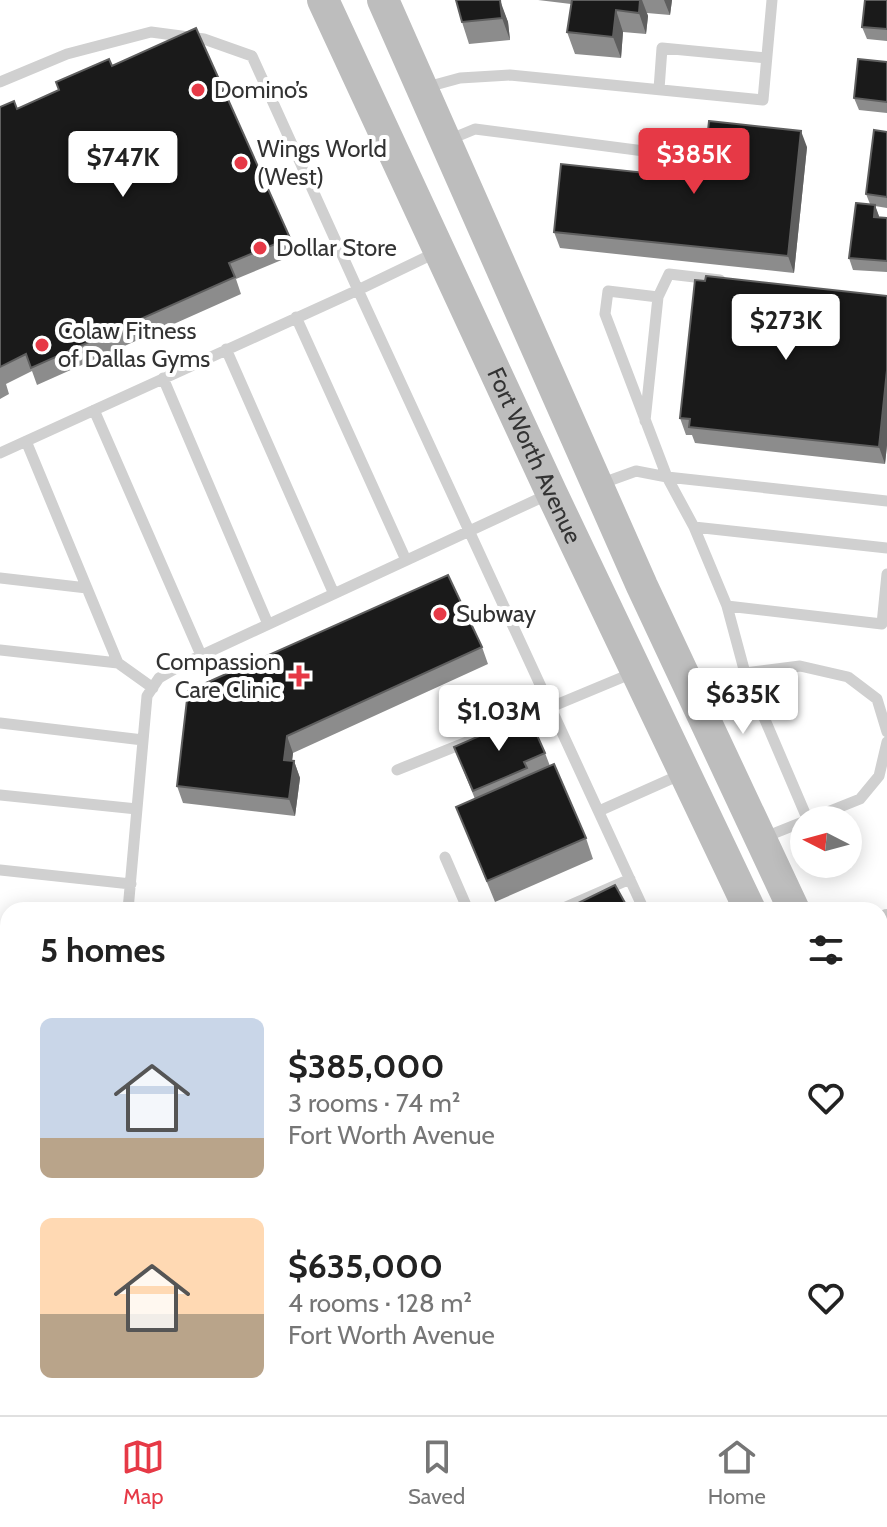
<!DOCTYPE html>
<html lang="en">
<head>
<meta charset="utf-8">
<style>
	:root { --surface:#fff; --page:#f2f2f2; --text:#222; --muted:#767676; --line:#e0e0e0; --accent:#e63946 }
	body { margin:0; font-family:Cabin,sans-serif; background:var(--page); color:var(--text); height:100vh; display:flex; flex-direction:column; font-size:30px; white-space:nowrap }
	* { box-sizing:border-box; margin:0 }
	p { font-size:26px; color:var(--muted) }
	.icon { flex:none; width:44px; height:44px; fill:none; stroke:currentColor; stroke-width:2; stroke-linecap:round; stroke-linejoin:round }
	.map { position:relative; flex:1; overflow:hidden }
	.panel { position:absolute; left:0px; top:902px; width:888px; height:514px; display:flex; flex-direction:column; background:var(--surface); border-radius:24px 24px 0 0; box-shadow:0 4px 20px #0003 }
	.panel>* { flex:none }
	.needle { width:52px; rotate:276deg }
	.fabs { position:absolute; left:790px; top:806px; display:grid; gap:16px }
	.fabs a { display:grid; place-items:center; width:72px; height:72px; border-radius:50%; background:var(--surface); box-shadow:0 4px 20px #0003; font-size:40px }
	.price { position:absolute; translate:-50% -68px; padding:0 18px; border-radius:8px; background:#fff; color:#222; font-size:26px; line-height:52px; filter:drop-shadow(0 2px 4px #0008) }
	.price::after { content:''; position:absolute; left:50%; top:48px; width:24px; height:18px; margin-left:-12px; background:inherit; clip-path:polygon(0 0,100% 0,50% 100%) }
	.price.selected { background:var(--accent); color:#fff }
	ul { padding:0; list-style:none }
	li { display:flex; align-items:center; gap:24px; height:200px; padding:0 40px }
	li span { display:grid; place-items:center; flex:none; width:224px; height:160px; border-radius:12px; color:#555 }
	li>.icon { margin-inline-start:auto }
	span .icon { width:96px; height:96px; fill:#fffc; stroke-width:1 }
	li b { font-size:34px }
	h2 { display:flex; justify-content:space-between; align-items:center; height:96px; padding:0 40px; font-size:34px }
	.tab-bar { display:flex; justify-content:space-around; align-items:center; height:112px; border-top:2px solid var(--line); background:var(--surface); font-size:22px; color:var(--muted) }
	.tab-bar a { display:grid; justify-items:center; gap:4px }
	.tab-bar .selected { color:var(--accent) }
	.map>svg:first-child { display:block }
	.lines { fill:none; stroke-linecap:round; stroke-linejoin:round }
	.lane { stroke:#d0d0d0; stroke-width:11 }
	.street { stroke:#d0d0d0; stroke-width:22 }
	.secondary { stroke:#bdbdbd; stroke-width:32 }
	.wall { fill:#8c8c8c }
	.shaded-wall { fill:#5f5f5f }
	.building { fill:#1a1a1a; stroke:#5f5f5f; stroke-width:2 }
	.poi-dot { fill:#e63946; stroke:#fff; stroke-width:3 }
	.labels { text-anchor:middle; stroke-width:8; stroke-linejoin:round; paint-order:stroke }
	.poi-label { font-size:24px; fill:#333; stroke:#fff; text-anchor:start }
	.street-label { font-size:24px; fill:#333; stroke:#fff }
</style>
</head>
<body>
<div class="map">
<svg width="887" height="1415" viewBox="0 0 887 1415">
	<rect width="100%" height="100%" fill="#fff"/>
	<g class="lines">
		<path class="lane" d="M0,82L67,54L151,32L204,39L252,56L358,290L439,251
			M427,87L460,78L510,75L763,100L772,0
			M659,89L662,48L766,58
			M446,141L475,129L690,157
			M658,297L669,274L720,280
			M296,317L406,560
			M226,349L334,594
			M163,378L268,624
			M94,410L201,655
			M645,421L658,297L608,291L605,314L667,477L887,501
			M26,441L118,663L153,688
			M0,453L358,290L644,910
			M600,484L636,471L667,477L694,527L727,606L745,673L807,818
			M694,527L887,548
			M0,578L87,588
			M727,606L882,624L887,574
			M0,650L118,663
			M693,691L745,673L800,666L848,677L877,699L887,732
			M515,722L635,672
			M0,723L143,740
			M397,770L484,735
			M0,795L137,809
			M599,811L682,774
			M765,837L860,799L879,776L887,742
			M445,857L468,910
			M0,870L131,884
			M128,910L147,696L159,678L185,663L549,494
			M559,910L630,879
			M0,943L8,944
			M880,1249L887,1245
			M880,1267L887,1278"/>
		<path class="street" d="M880,924L887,920"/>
		<g class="secondary">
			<path id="s1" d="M323,0L551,492L750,910"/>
			<path d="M383,0L642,586L794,910"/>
			<path d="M0,1019L8,1020"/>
			<path d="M0,1069H8"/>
			<path d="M880,1069L887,1082"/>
			<path d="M880,1114L887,1115"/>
			<path d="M880,1157L887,1168"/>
		</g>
	</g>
	<path class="wall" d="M456,0H499L508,22L510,40L469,44L462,22Z
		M538,0H672L670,15L647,13L648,16L646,34L623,32L621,58L575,54L567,32L571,4Z
		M887,0V41L867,39L862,27Z
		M887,62V113L859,110L854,98Z
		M112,66L290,238L296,254L236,279L241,294L37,385L32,371L6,384L9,394L0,399V107L17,109Z
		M887,132V208L875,206L879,217L887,218V272L853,270L849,258L870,204L866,194Z
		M807,147L794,273L560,248L554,232L703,179Z
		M887,296V445L885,464L695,443L692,435H686L680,418Z
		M482,647L488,664L293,753L292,761H294L300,778L295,816L183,803L177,786Z
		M454,747L545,753L550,766L586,838L593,859L495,902L456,807L475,799Z"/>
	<path class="shaded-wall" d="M500,0L508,22L510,40L502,18Z
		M640,0H642L648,16L646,34L639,13Z
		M664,0H672L670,15Z
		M616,10L623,32L621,58L613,37Z
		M801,131L807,147L794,273L788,256Z
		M875,205L879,216L878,229L874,217Z
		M887,370V445L885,464L879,447Z
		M287,736L293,753L290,777L284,760Z
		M294,761L300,778L295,816L289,799Z
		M887,1307V1320L884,1330L880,1334V1326Z"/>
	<path class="building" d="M456,0H500L502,18L462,22Z
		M572,0H640L639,13L616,10L613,37L567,32Z
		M865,0H887V29L862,27Z
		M196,28L290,238L229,263L235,277L31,368L26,354L0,367V107L14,101L17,109L59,90L56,82L109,59L112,66Z
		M858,59L887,62V102L854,98Z
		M709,121L801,131L788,256L554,232L561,164L703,179Z
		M874,130L887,132V197L866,194Z
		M856,203L875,205L874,217L887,218V261L849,258Z
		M706,276L887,296V370L879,447L689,427L690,419L680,418L695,280L705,281Z
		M448,575L482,647L287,736L284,760L294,761L289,799L177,786L188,691Z
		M528,715L545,753L524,762L527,768L473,791L454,747Z
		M554,764L586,838L487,881L456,807Z
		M615,885L629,910H564Z
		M880,1298L887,1307L882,1325L880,1326Z"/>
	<g class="poi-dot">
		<circle cx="198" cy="90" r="8"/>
		<circle cx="241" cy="163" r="8"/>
		<circle cx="260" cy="248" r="8"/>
		<circle cx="42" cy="345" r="8"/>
		<circle cx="440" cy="614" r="8"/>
		<path d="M295 664h8v8h8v8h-8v8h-8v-8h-8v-8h8z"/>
	</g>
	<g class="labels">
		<g class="poi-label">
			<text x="214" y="98">Domino’s</text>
			<text x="257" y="157">Wings World<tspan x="257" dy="28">(West)</tspan></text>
			<text x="276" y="256">Dollar Store</text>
			<text x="58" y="339">Colaw Fitness<tspan x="58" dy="28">of Dallas Gyms</tspan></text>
			<text x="456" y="622">Subway</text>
			<text x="281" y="670" text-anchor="end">Compassion<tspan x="281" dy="28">Care Clinic</tspan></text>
		</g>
		<g class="street-label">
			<text dy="8" stroke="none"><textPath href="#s1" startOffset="502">Fort Worth Avenue</textPath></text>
		</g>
	</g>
</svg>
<div class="fabs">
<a><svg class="needle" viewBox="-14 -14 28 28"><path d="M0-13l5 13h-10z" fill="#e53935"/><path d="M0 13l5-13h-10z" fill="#767676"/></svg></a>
</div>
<b class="price selected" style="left:694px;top:196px">$385K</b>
<b class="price" style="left:123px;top:199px">$747K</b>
<b class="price" style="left:786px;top:362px">$273K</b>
<b class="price" style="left:743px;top:736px">$635K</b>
<b class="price" style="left:499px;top:753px">$1.03M</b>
<section class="panel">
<h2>5 homes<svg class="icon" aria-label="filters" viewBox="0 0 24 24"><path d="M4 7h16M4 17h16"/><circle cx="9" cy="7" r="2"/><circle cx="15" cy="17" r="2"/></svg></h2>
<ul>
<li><span style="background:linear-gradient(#c9d6e8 75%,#b9a48a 0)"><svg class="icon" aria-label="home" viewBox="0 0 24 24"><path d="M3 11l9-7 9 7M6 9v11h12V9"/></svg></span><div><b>$385,000</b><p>3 rooms · 74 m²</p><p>Fort Worth Avenue</p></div><svg class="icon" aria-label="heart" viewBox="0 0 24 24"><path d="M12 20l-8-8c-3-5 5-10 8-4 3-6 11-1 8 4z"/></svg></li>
<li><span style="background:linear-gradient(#ffd9b3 60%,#b9a48a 0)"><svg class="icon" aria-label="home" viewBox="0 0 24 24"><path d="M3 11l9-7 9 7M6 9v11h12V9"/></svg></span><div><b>$635,000</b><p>4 rooms · 128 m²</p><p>Fort Worth Avenue</p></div><svg class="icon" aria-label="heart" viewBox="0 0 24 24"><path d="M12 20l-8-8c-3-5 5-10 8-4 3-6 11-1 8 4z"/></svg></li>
</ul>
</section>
</div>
<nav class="tab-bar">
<a class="selected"><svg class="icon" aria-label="map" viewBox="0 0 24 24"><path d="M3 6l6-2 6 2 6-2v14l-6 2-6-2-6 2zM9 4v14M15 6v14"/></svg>Map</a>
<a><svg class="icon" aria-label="saved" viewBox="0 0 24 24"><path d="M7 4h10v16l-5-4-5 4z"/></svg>Saved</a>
<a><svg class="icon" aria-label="home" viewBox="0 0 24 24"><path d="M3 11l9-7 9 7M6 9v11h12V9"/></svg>Home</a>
</nav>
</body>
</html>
